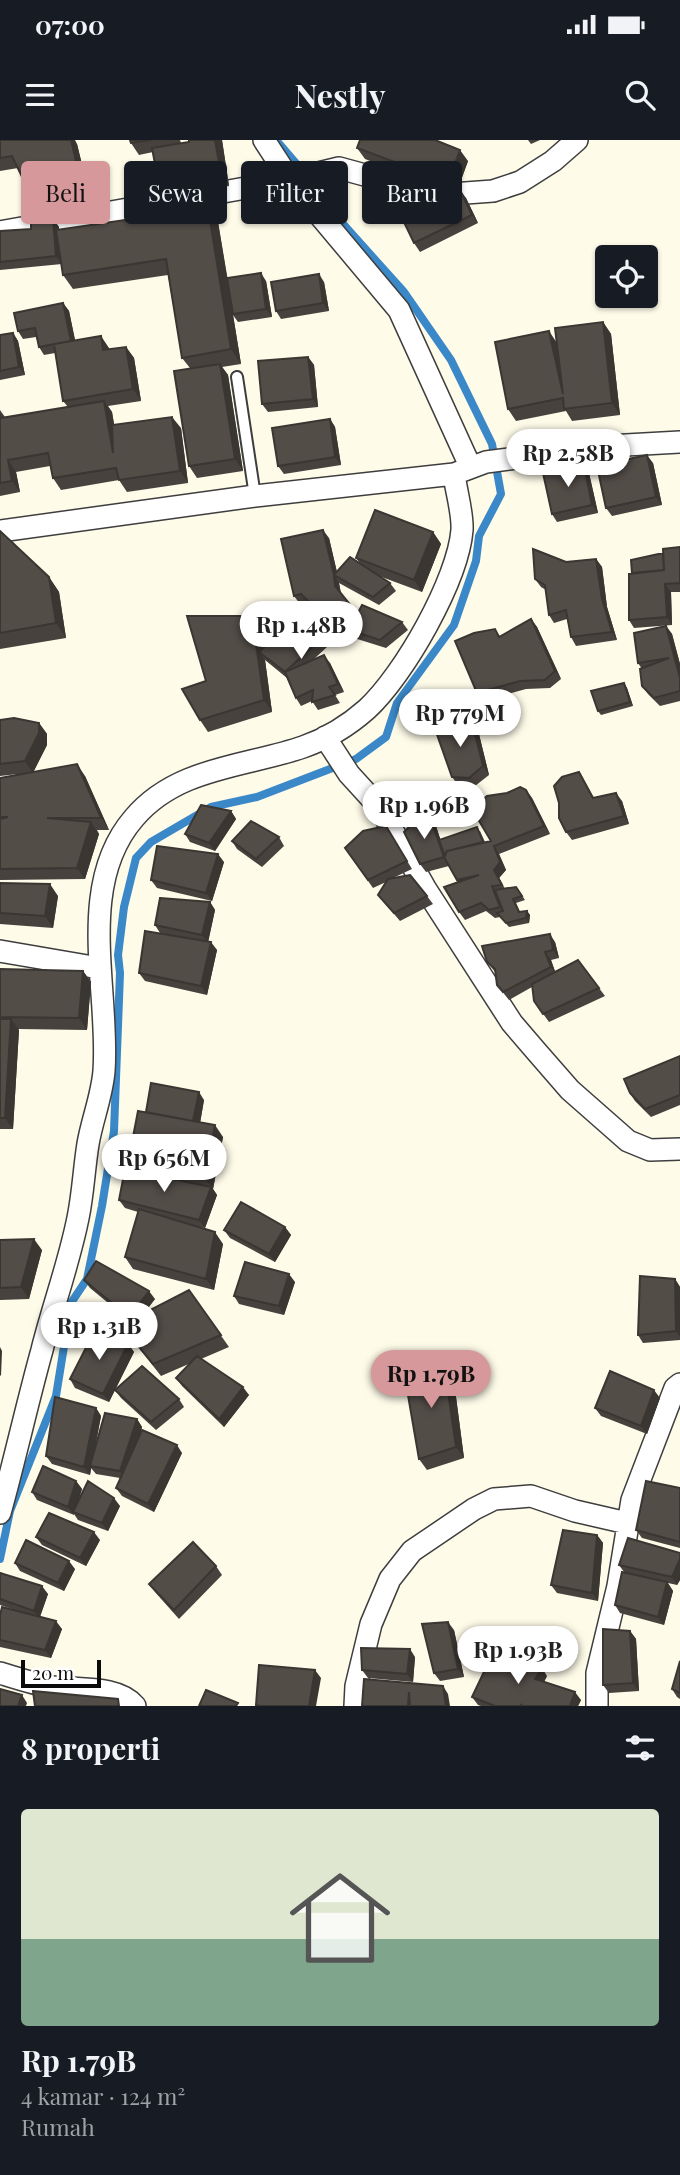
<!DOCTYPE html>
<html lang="id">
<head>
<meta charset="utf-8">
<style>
	:root { --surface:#171b24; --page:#20242c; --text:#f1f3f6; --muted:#9ea1a6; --line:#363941; --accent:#d6989a }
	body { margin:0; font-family:"Playfair Display",serif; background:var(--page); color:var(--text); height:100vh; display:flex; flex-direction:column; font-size:26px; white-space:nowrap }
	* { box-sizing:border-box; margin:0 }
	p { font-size:23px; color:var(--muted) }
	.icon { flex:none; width:38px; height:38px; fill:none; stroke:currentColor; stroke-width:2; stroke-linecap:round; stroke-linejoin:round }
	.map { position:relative; height:1566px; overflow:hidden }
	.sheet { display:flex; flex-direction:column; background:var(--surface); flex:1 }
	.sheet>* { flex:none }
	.top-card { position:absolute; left:21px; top:21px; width:639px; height:63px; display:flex; gap:14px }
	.buttons { position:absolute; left:595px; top:105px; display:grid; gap:14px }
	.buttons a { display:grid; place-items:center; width:63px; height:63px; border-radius:7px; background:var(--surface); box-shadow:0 2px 5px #0004; font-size:35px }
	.scale { position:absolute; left:21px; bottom:18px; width:80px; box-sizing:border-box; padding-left:7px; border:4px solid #0b0b0b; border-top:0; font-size:19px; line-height:24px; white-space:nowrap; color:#0b0b0b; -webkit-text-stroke:5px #fff; paint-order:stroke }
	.price { position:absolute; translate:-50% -60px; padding:0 16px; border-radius:24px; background:#fff; color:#222; font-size:23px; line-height:46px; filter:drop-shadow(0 2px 4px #0008) }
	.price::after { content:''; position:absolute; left:50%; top:42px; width:21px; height:16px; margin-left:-10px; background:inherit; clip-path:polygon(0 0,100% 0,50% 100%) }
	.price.selected { background:var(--accent); color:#111 }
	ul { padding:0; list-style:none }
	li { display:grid; align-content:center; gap:14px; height:371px; padding:0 21px }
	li+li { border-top:2px solid var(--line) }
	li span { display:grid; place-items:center; height:217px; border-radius:7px; color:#555 }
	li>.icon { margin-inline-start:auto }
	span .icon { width:126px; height:126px; fill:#fffc; stroke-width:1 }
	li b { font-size:30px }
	h2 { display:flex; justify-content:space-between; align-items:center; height:84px; padding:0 21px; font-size:30px }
	.tag { padding:0 24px; border-radius:7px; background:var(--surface); box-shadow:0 2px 5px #0004; font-size:24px; line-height:63px }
	.tag.selected { background:var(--accent); color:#111 }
	.status { display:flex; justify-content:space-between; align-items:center; height:49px; padding:0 35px; background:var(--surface); direction:ltr }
	.status svg { height:19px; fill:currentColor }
	header { display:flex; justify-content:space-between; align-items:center; height:91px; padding:0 21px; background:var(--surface); font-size:32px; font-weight:700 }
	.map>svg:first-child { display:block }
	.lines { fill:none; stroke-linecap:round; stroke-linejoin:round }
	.stream { stroke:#3a88c8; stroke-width:8 }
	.lane-casing { stroke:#3e3e3e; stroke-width:14 }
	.street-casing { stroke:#3e3e3e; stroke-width:24 }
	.lane { stroke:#fff; stroke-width:10 }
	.street { stroke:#fff; stroke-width:21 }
	.wall { fill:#47423e }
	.shaded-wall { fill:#3a3632 }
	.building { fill:#534d48; stroke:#3a3632; stroke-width:2 }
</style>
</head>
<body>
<div class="status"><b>07:00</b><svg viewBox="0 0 49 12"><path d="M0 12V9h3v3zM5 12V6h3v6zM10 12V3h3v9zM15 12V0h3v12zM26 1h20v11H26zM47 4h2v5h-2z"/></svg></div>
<header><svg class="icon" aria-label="menu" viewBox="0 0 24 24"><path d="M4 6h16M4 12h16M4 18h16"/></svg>Nestly<svg class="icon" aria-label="search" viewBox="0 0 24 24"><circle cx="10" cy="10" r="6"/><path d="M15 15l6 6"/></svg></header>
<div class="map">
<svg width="680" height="1566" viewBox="0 0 680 1566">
	<rect width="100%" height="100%" fill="#fefbe9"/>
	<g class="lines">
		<path class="stream" d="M0,1419L10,1371L56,1256L71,1163L87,1139L102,1066L114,991L120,833L118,815L124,767L136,718L151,702L211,667L257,657L356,619L386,597L397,563L454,485L476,421L479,396L501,354L492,304L451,220L404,152L343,84L319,50L276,0"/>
		<g class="lane-casing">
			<path id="lane" d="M237,237L255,356"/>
		</g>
		<g class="street-casing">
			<path id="street" d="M264,0L290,40L399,170L470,326
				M0,92L290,40L339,28L438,55L493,51L520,42L553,21L577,0
				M0,391L255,356L454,334L486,322L608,306L680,302
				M325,597L349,634L380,668L425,748L512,883L536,911L570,950L628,1001L650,1010L680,1009
				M0,811L99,828
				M0,1373C15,1319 27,1264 42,1210C53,1166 69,1123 78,1078C83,1054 84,1029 88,1004C92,980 102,956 104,931C110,851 75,746 134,678C177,627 245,627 303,607C326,599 349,585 367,569C404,535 458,440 462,390C463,373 456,351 454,334
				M0,1533C16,1538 31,1543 47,1546C73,1551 117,1544 135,1566
				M355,1566L356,1546L371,1484L390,1439L412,1411L474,1369L494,1359L531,1356L575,1371L627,1383
				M597,1566V1533L618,1446L632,1360L675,1248L680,1244"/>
		</g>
		<use href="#lane" class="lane"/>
		<use href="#street" class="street"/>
	</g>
	<path class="wall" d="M0,0L77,4L87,45L34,57L26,45L18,28L0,31Z
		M130,0H180L181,3L222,0L229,46L167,56L159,45L153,12L139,15L131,3Z
		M528,0H540L531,4Z
		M357,8L468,21L457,51L466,58L478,83L420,112L414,103L453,53L365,19Z
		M208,68L218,82L228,141H266L272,177L238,182L233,175L241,224L222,227L228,235L243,331L197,338L189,326L190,228L182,218L168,135L73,149L63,135L62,124L0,130V91L31,89L53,79L59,87V90Z
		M324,142L329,171L281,179L276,171Z
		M63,163L69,171L75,201L109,208V209L126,207L134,218L141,261L108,266L112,272L114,285L181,288L188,343L127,352L119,340L61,350L53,338L50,326L16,332L20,352L0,356V270L5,277L68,267L63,261L55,213L44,215L39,207L36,197L23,199L18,191Z
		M603,182L611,194L620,275L572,281L566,271L516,281L508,269L556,201Z
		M13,193L18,201L25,235L0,240V195Z
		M308,217L314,225L318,267L268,272L262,264Z
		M330,279L335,287L341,325L284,334L278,326Z
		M653,323L662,365L612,376L606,368Z
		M584,325L589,333L598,373L557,382L552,374Z
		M0,391L49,437L59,452L66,498L0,509Z
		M433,392L441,404L422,452L379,436L390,443L396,451L379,465L339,443L341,453L357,474L402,482L408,490L386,508L354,498L349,490L342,500L306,462L300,464L294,456L329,398L337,432L359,422L356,418Z
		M680,407V452H671L672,485L634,488L629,480L632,433L663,413Z
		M596,419L602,427L607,467L617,500L576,506L571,497L567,479L554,483L549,475L546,450L541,447L535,439L566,422Z
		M252,476L260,487L263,508L321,499L327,507L313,520L330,523L344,552L335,555L340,563L318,570L312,561L301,566L296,558L287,538L265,520L272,572L208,592L200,580L206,541Z
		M531,479L537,487L561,539L550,548L526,549L483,561L477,553L495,489L500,497Z
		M666,486L672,494L680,524V561L660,566L648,554L642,546V529L638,523Z
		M624,543L627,548L633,566L601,575L598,571Z
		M471,578L477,586L489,635L475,646L458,645L452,637Z
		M0,580L39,583L47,594V605L33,632L85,636L109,690H97L99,694L85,739L0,740V638L18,634L0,636Z
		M579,632L594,658L622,661L629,684L572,700L566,692Z
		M526,650L532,658L550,694L499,714L506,730L499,738L505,749L519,751L525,760L516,763L520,772L527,771L530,775L529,783L509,787L500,777L495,778L486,771L465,780L459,772L458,743L449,726L426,732L420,724L436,686L440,699L480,691L485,702L491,701Z
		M231,671L236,679L215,711L190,702L185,694Z
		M386,686L412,729L393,738L427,756L433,764L400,781L378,755L386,742L373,748L345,708Z
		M279,697L284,706L262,727L237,709L232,701Z
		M224,722L212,761L157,748L151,740Z
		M0,743L58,756L53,788L0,784Z
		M210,762L215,770L208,801L217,810L207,855L145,841L139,833L171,795L160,793L155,785Z
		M555,802L559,818L551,820L555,831L578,820L605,856L549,882L534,861L532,847L509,860L497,845L496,833L487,822Z
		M0,829L83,831L91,842L87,890L18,889L19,890L13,989H0Z
		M680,916V965L651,977L635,961L630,953Z
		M204,960L200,983L223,997L213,1049L217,1055L205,1088L191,1085L223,1104L214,1150L133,1129L125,1117L138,1072L125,1068L119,1060L134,1031L128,1023L146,972Z
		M285,1087L291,1095L275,1122L230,1098L224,1090Z
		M0,1100L42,1110L29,1159L0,1160Z
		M675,1139L680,1147V1200L643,1203L638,1195Z
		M84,1140L155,1159L143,1174L189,1150L229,1207L201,1219L249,1255L224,1287L182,1246L176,1238L191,1223L161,1236L121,1185L130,1181L90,1148Z
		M295,1142L284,1175L239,1164L234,1156Z
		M128,1204L134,1212L115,1250L179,1259L184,1267L156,1290L121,1258L115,1250L109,1262L75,1248L70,1239Z
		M444,1223L453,1234L464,1318L427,1330L419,1319Z
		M660,1258L647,1294L601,1276L595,1268Z
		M96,1268L101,1276L94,1313L137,1279L142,1287L141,1291L182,1313L154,1372L122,1356L116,1348L120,1338L96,1334L91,1328L90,1335L52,1324L46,1316Z
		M76,1341L82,1349L78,1361L120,1366L108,1391L78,1380L74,1374V1375L37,1360L32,1352Z
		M680,1348V1408L642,1398L636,1390Z
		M597,1395L603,1403L598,1461L557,1453L551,1445Z
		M36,1397L100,1400L86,1426L42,1405Z
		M680,1413V1440L677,1445L668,1443L673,1451L664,1485L620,1473L615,1465L624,1432L619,1425Z
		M15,1423L75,1429L64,1451L20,1431Z
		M216,1426L222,1435L179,1479L155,1452L149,1444Z
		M0,1432L48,1454L40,1477L62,1489L51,1518L0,1507V1475L15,1470L0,1465Z
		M454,1490L464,1537L440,1541L434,1533Z
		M630,1491L636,1499L639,1551L609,1553L603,1545Z
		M415,1517L413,1542L368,1538L362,1530Z
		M680,1521V1559L677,1557L672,1549Z
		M547,1536L544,1542L581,1560L578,1566H481L478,1565L472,1557Z"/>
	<path class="shaded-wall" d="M71,0H75L77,4L87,45L79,34Z
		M215,0H222L229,46L221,34Z
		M460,10L468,21L456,54L448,42Z
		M460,50L466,58L478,83L472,75Z
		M208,68L218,82L241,224L231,209Z
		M53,79L59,87L62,124L56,116Z
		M261,133L266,141L272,177L266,169Z
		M319,134L324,142L329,171L323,163Z
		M63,163L69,171L77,209L71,201Z
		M603,182L611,194L620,275L612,263Z
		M549,191L557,203L563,254Z
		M13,193L18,201L25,235L19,227Z
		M101,196L109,208L111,222L103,210Z
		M126,207L134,218L141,261L133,249Z
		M308,217L314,225L318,267L313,259Z
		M220,224L228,235L243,331L235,319Z
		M104,261L112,272L121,324L113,313Z
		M172,277L181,288L188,343L180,331Z
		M330,279L335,287L341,325L335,317Z
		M647,315L653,323L662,365L656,357Z
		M8,320L16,332L20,352L12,341Z
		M584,325L589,333L598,373L592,365Z
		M323,390L329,398L338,437L334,435Z
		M433,392L441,404L422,452L414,440Z
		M596,419L602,427L607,467L617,500L612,492L602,459Z
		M334,435L339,443L341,455L335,446Z
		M49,437L59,452L66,498L56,483Z
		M665,444L671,452L672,485L667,477Z
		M352,467L358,475L342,500L337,491Z
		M252,476L260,487L264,516L259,512L265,520L272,572L264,560Z
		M531,479L537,487L561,539L555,531Z
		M666,486L672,494L680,524V538Z
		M324,515L330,523L344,552L338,544Z
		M624,543L627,548L633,566L630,562Z
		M471,578L477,586L489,635L483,626Z
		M39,583L47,594V605L33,633L25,621Z
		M77,624L85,636L109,690L101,678Z
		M526,650L532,658L550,694L544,686Z
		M616,653L622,661L629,684L624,676Z
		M231,671L236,679L215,711L209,703Z
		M430,678L436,686L446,716L444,717Z
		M91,682L99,694L85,739L77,728Z
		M494,706L499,714L506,730L499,738L507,753L494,730Z
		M218,714L224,722L212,761L206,753Z
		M50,744L58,756L53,788L45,776Z
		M210,762L215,770L208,803L202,795Z
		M527,771L530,775L529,783L526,778Z
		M550,794L555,802L559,818L553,810Z
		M211,802L217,810L207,855L201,846Z
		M545,812L551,820L556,835L551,827Z
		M83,831L91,842L87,890L79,878Z
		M11,879L19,890L13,989L5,978Z
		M199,952L204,960L199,989L193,981Z
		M215,985L223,997L213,1049L217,1055L205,1088L199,1080L211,1047L205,1038Z
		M285,1087L291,1095L275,1122L269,1114Z
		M215,1092L223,1104L214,1150L206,1139Z
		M34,1099L42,1110L29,1159L21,1147Z
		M289,1134L295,1142L284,1175L279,1166Z
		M675,1139L680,1147V1197L676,1191Z
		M149,1151L155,1159L135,1185L129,1177Z
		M128,1204L134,1212L109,1262L103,1254Z
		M0,1207L2,1211L1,1236L0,1235Z
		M444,1223L453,1234L464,1318L456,1307Z
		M243,1247L249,1255L224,1287L219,1279Z
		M654,1250L660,1258L647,1294L641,1286Z
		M96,1268L101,1276L90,1335L84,1327Z
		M137,1279L142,1287L125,1339L120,1331Z
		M177,1305L182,1313L154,1372L148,1364Z
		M76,1341L82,1349L75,1373L73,1372L74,1375L68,1367Z
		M114,1358L120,1366L108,1391L102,1383Z
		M94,1392L100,1400L86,1426L80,1418Z
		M597,1395L603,1403L598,1461L592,1453Z
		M680,1419V1440L677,1445L672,1437Z
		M69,1421L75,1429L64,1451L58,1443Z
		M667,1442L673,1451L664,1485L658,1477Z
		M42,1446L48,1454L39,1479L34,1471Z
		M56,1481L62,1489L51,1518L45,1510Z
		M448,1482L454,1490L464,1537L458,1529Z
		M630,1491L636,1499L639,1551L633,1543Z
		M410,1509L415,1517L413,1542L407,1534Z
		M542,1528L547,1536L541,1547L535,1539Z
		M315,1530L321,1538L316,1566H309Z
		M443,1546L448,1554L450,1566H446Z
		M575,1552L581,1560L578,1566H570Z
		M22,1555L27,1563L26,1566H18Z"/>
	<path class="building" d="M0,0H71L79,34L26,45L12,16L0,18Z
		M130,0H151L131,3Z
		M189,0H215L221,34L159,45L152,8L189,2Z
		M360,0H435L460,10L448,42L357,8Z
		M460,50L472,75L414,103L402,78Z
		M208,68L231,209L182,218L166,119L63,135L56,90Z
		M53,79L56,116L0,122V91L31,89V81Z
		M261,133L266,169L233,174L227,138Z
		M319,134L323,163L276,171L271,142Z
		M63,163L71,201L39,207L35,188L18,191L14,173Z
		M603,182L612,263L564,269L563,258L508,269L495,202L549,191L563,254L555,188Z
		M13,193L19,227L0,231V195Z
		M101,196L103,210L126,207L133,249L63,261L54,204Z
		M308,217L313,259L262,264L258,221Z
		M220,224L235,319L189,326L174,231Z
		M104,261L113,313L112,285L172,277L180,331L119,340L116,328L53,338L48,313L8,320L12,341L0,343V274L1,278Z
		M330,279L335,317L278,326L272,288Z
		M647,315L656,357L606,368L597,326Z
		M584,325L592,365L552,374L543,333Z
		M375,370L433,392L414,440L356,418Z
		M323,390L334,435L350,417L390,443L373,457L334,435L335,446L352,467L337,491L301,454L294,456L281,399Z
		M0,391L49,437L56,483L0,493Z
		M680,407V443L665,444L667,477L629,480V434L664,430L663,409Z
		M533,409L566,422L596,419L602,459L612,492L571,497L566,470L549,475L545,445L535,439Z
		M663,413L664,430L632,433L631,420Z
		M362,465L402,482L380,500L349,490Z
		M187,476H252L264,560L200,580L182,549L206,541Z
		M295,477L321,499L285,532L324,515L338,544L329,547L335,555L312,562L313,550L296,558L285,532L259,512Z
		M531,479L555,531L545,540L520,541L477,553L455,501L474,493L495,489L499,497Z
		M666,486L680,538V551L654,558L642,546L640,529L669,518L638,523L634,493Z
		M624,543L630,562L598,571L591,551Z
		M14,578L39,583V593L25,621L0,624V580Z
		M471,578L483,626L469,638L452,637L435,589Z
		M77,624L101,678H47L91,682L77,728L0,729V679L8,677H0V638Z
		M579,632L593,658L616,653L624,676L566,692L559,678V663L554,646L562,637Z
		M520,647L526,650L544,686L494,706L500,722L494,730L502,745L492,746L500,767L489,770L481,763L459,772L444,747L479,735L457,740L444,717L447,711L491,701L472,669L487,656L507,653Z
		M201,665L231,671L209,703L185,694Z
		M430,678L444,717L420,724L404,692L414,682Z
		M251,681L279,697L256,719L232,701Z
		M386,686L407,721L368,740L345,708L363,691Z
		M477,687L483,702L447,711L445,716L439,700Z
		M157,706L218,714L206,753L151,740Z
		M410,735L427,756L394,773L378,755L388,739Z
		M0,743L50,744L45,776L0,773Z
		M516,747L522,756L513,759L519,772L527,771L526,778L506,783L497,773L503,771L495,750Z
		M160,758L210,762L202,795L155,785Z
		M145,791L211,802L201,846L139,833Z
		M550,794L553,810L545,812L551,827L503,852L497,845L495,829L487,822L482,806Z
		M578,820L599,848L543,874L534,861L532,844Z
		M0,829L83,831L79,878L0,877Z
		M0,879H11L5,978H0Z
		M680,916V955L645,969L630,953L624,939Z
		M151,943L199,952L193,981L146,972Z
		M138,971L215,985L205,1038L128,1023Z
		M125,1029L211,1047L199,1080L119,1060Z
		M241,1062L285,1087L269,1114L224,1090Z
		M139,1069L215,1092L206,1139L125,1117Z
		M34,1099L21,1147L0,1148V1100Z
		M96,1121L149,1151L129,1177L84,1140Z
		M245,1122L289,1134L279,1166L234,1156Z
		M640,1136L675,1139L676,1191L638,1195Z
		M189,1150L221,1195L153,1224L121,1185Z
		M94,1192L128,1204L103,1254L70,1239Z
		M197,1216L243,1247L219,1279L176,1238Z
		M444,1223L456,1307L419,1319L404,1232Z
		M142,1226L179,1259L151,1282L115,1250Z
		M610,1231L654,1250L641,1286L595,1268Z
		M55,1257L96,1268L84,1327L46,1316Z
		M105,1273L137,1279L120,1331L90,1326Z
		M142,1290L177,1305L148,1364L116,1348Z
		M43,1326L76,1341L68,1367L32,1352Z
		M88,1341L114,1358L102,1383L73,1372Z
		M646,1341L680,1348V1402L636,1390Z
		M49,1373L94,1392L80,1418L36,1397Z
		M563,1390L597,1395L592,1453L551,1445Z
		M628,1398L680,1413V1419L672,1437L619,1425Z
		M26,1400L69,1421L58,1443L15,1423Z
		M193,1402L216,1426L174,1470L149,1444Z
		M622,1432L667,1442L658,1477L615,1465Z
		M0,1433L42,1446L34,1471L0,1459Z
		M2,1467L56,1481L45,1510L0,1500V1475Z
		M448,1482L458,1529L434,1533L422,1484Z
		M603,1489L630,1491L633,1543L603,1545Z
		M361,1508L410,1509L407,1534L362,1530Z
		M493,1513L542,1528L535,1539L575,1552L570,1566H521L522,1564L520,1566H495L472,1557Z
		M680,1521V1553L672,1549Z
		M259,1525L315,1530L309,1566H260L256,1565Z
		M364,1539L443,1546L446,1566H410L409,1552L408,1566H362Z
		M0,1549L22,1555L18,1566H0Z
		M206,1550L238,1563L236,1566H199Z
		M33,1551L118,1559L119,1566H35Z"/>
</svg>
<div class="buttons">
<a><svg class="icon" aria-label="locate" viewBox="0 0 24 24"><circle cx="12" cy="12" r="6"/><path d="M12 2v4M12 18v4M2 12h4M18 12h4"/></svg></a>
</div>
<div class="scale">20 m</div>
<b class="price" style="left:568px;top:349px">Rp 2.58B</b>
<b class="price" style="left:301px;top:521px">Rp 1.48B</b>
<b class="price" style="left:460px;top:609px">Rp 779M</b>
<b class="price" style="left:424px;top:701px">Rp 1.96B</b>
<b class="price" style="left:164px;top:1054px">Rp 656M</b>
<b class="price" style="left:99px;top:1222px">Rp 1.31B</b>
<b class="price selected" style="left:431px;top:1270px">Rp 1.79B</b>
<b class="price" style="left:518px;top:1546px">Rp 1.93B</b>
<div class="top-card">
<a class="tag selected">Beli</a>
<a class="tag">Sewa</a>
<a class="tag">Filter</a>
<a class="tag">Baru</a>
</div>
</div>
<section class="sheet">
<h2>8 properti<svg class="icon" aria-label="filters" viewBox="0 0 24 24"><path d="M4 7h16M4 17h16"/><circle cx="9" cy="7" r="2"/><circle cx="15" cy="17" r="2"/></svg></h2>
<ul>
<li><span style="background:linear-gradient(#dfe7d0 60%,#7fa58c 0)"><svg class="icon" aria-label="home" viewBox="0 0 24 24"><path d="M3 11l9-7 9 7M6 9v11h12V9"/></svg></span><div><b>Rp 1.79B</b><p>4 kamar · 124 m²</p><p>Rumah</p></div></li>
</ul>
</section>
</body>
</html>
